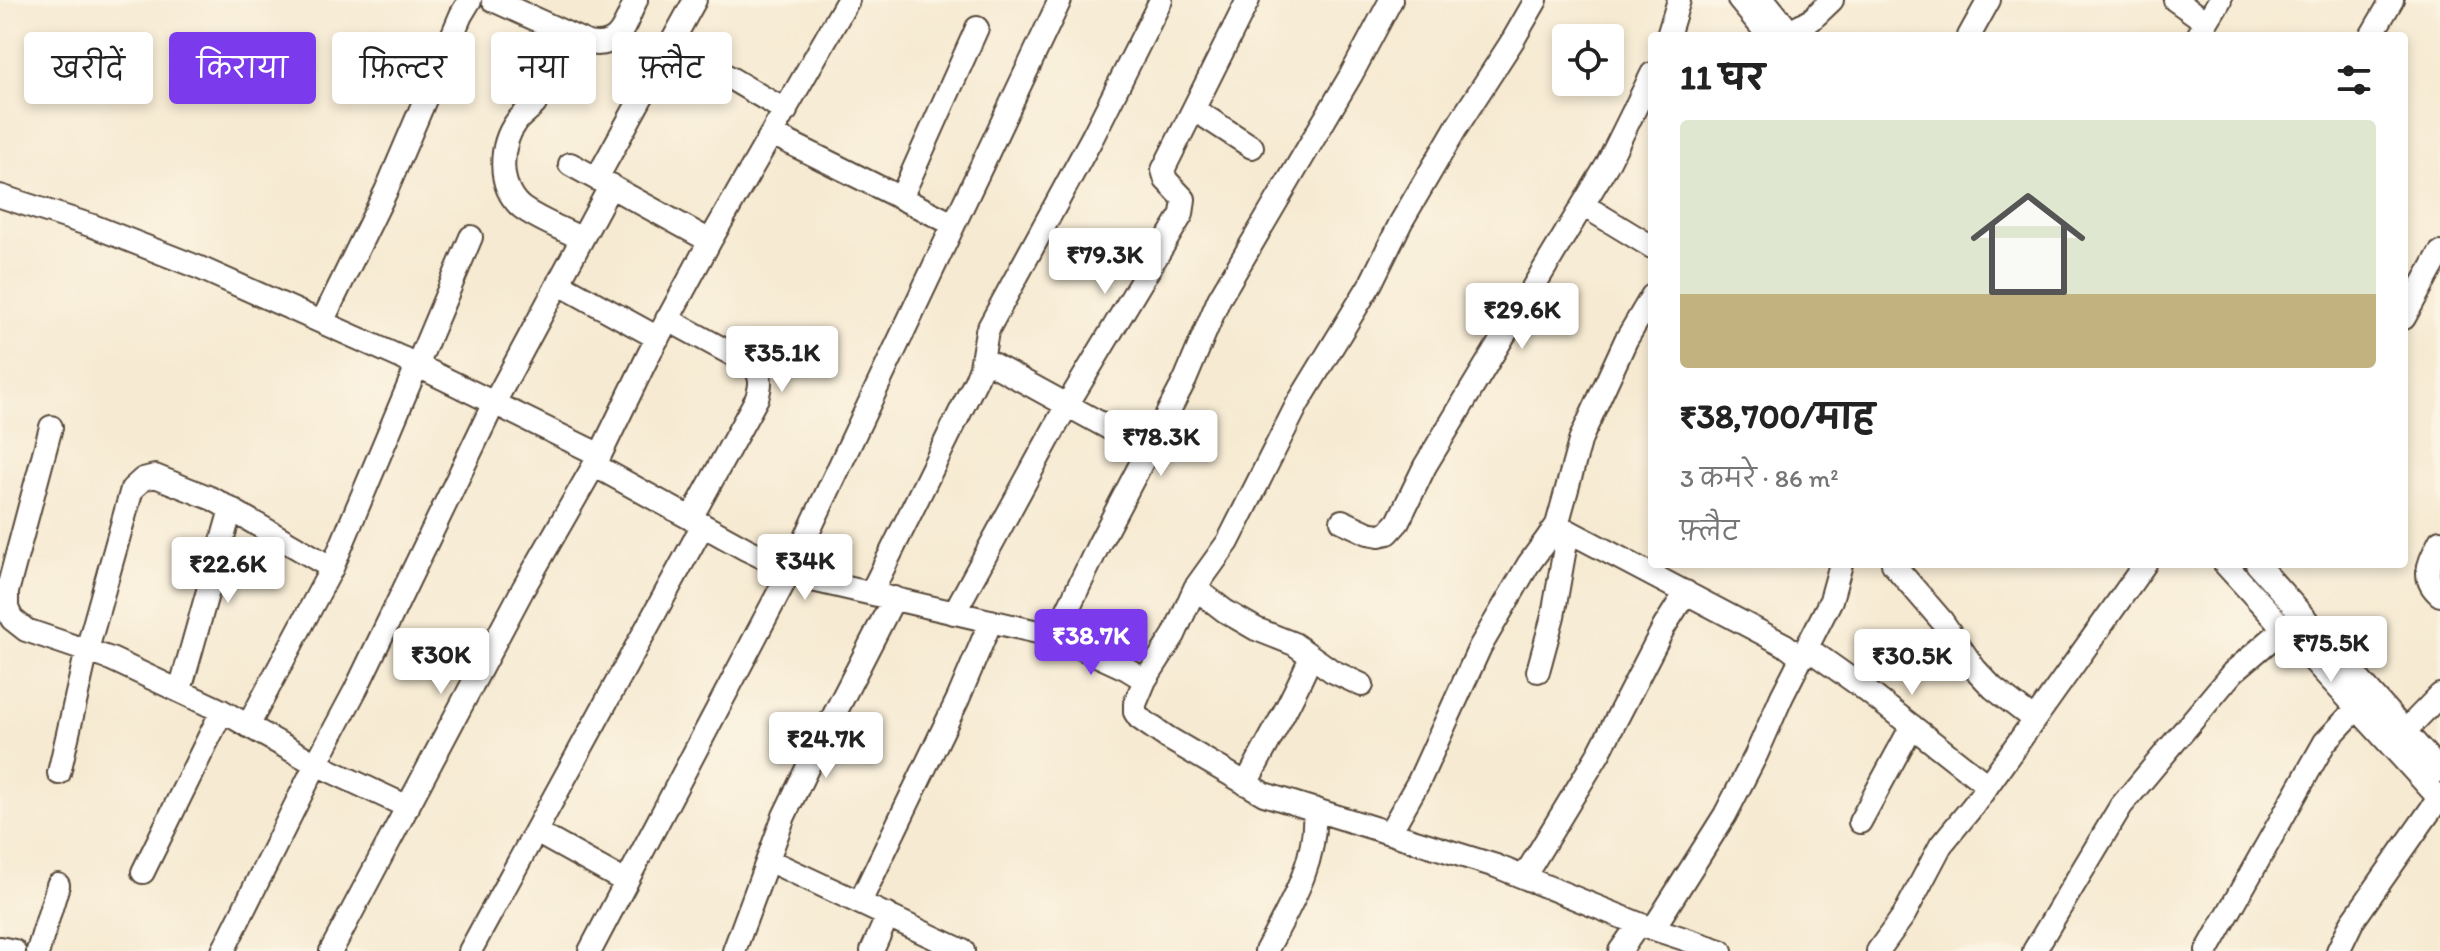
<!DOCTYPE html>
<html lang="hi">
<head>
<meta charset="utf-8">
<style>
	:root { --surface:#fff; --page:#f2f2f2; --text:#222; --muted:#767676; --line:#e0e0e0; --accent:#7c3aed }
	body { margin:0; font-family:Itim,"Playpen Sans Deva",sans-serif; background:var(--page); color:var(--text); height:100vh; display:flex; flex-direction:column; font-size:30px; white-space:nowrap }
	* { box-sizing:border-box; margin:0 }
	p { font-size:26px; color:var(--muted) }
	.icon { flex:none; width:44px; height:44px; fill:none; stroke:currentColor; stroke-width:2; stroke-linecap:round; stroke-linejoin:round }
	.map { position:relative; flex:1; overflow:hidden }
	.panel { position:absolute; left:1648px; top:32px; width:760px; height:536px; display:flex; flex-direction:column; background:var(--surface); border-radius:8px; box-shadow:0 4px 12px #0003 }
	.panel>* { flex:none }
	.banner { position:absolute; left:24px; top:32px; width:760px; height:72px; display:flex; gap:16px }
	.controls { position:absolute; left:1552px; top:24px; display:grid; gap:16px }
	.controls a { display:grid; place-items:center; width:72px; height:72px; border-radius:8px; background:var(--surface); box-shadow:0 4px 12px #0003; font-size:40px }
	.price { position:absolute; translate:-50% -68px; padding:0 18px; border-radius:8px; background:#fff; color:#222; font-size:26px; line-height:52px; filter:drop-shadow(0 2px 4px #0008) }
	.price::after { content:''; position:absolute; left:50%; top:48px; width:24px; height:18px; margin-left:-12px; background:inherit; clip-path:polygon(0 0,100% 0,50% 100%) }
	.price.on { background:var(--accent); color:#fff }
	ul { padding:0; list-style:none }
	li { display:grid; align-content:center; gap:16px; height:424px; padding:0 32px }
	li+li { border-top:2px solid var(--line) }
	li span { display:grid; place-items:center; height:248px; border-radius:8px; color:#555 }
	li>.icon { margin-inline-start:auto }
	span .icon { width:144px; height:144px; fill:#fffc; stroke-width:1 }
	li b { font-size:34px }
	h2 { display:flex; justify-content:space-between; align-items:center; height:96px; padding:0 32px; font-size:34px }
	.chip { padding:0 28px; border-radius:8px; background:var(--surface); box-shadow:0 4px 12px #0003; font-size:28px; line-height:72px }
	.chip.on { background:var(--accent); color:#fff }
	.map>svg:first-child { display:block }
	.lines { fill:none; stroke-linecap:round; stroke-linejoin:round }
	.minor-casing { stroke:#574739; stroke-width:26 }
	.minor { stroke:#fff; stroke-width:22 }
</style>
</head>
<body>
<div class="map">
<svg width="2440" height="951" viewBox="0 0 2440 951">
	<rect width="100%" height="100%" fill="#fcf5e5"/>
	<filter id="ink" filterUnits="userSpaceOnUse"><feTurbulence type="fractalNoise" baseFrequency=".0125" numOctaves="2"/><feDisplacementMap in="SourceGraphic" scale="16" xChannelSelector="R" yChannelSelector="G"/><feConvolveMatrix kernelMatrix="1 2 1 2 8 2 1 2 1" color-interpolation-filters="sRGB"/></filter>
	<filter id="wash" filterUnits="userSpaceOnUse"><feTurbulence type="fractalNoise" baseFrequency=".006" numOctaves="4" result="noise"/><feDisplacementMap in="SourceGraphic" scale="32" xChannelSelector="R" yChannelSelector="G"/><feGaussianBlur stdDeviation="1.8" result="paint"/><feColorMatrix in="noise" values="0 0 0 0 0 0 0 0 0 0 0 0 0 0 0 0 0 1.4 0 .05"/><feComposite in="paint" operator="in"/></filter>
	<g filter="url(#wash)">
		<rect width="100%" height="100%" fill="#f6ead2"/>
	</g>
	<g filter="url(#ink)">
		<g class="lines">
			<g class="minor-casing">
				<path id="minor" d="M493,0L588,43C621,49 624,25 636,0
					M1536,0L1513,40L1456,128L1401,222L1371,283L1298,403L1228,542L1195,588L1174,635L1145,680L1135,704V712L1139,718L1168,738L1264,794L1496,866L1639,924L1721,951
					M1739,0L1769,36
					M1764,0L1793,36
					M2175,0L2206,22
					M1790,32L1811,20L1832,0
					M1668,36L1679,0
					M1969,36L1989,0
					M2198,36L2220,0
					M2371,36L2392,0
					M671,43L786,111
					M535,104C529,110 522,115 517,121C499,145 497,186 521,207C538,220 563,229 582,239
					M1195,110L1252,147
					M772,134L953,224
					M570,164L710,241
					M597,178L695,0
					M0,196L93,226L200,268L402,358L600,455
					M901,198L977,28
					M1583,205L1652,247
					M558,283L658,338
					M2404,318L2440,253
					M667,319L754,366C762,378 761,385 757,398L691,518
					M322,322L386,191L461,15L470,0
					M983,359L1149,450
					M51,427L7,592V608L12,619L26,630L111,659L222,711
					M594,465L746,549L808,579L1055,636L1127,669L1145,680
					M1342,521L1368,533L1379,535L1388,533L1398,522L1425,466L1607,165L1652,74
					M1557,525L1785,645L1802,658
					M2440,541C2430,562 2419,577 2440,595
					M1893,564L1942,621L1975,669L1993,688L2033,719
					M2225,564L2440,799
					M2257,564L2440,771
					M1195,588L1225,611L1256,629L1294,644L1332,671L1362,685
					M871,593L976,380L981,367L987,331L1093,136L1161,0
					M954,613L1067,405L1182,214L1184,199L1166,180L1163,170L1248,0
					M1055,636L1099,544L1185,380L1219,299L1351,75L1391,0
					M1807,648L1862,687L1987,785
					M1538,671L1553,616L1568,531
					M180,690L231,509
					M248,726L332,568L471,237
					M2404,732L2440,695
					M59,773L87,650L132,489L143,479L155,476L213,499L332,568
					M1246,784C1268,741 1293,701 1311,656
					M1860,822L1912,726
					M536,832L626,882
					M1390,832L1419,781L1480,647L1528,565L1557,525L1581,438L1626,340L1652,296
					M768,860L963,951
					M143,872L222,711L316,764L356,689L494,403L611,185
					M1524,877L1599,753L1664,627L1686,592
					M860,902L958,699L991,621
					M1653,929L1725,815L1756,755L1782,696L1831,600L1841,564
					M0,948L14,951
					M38,951L58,885
					M223,951L316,764L408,807
					M331,951L523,589L600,455L649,354L710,241L848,0
					M470,951L703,525
					M590,951L790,571L1060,0
					M734,951L784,816L814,754L894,598
					M872,951L888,915
					M1266,951C1290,906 1318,861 1314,809
					M1620,951L1639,924
					M1878,951L1904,915L1941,845L1973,806L2145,564
					M2034,951L2121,806L2233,672L2301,614
					M2207,951L2325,742L2357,708L2373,697
					M2338,951L2352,922L2439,798"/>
			</g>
			<use href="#minor" class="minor"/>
		</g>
	</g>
</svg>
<div class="controls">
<a><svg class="icon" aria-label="locate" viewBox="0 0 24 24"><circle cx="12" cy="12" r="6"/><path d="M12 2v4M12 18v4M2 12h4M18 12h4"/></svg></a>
</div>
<b class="price" style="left:1105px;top:296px">₹79.3K</b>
<b class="price" style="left:1522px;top:351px">₹29.6K</b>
<b class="price" style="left:782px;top:394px">₹35.1K</b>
<b class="price" style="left:1161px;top:478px">₹78.3K</b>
<b class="price" style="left:805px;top:602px">₹34K</b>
<b class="price" style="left:228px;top:605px">₹22.6K</b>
<b class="price on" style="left:1091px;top:677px">₹38.7K</b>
<b class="price" style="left:2331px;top:684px">₹75.5K</b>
<b class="price" style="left:441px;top:696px">₹30K</b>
<b class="price" style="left:1912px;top:697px">₹30.5K</b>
<b class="price" style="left:826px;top:780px">₹24.7K</b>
<div class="banner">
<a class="chip">खरीदें</a>
<a class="chip on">किराया</a>
<a class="chip">फ़िल्टर</a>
<a class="chip">नया</a>
<a class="chip">फ़्लैट</a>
</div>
<section class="panel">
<h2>11 घर<svg class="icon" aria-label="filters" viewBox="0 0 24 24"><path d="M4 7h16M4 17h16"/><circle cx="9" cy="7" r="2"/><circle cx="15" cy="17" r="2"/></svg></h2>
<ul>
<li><span style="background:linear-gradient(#dfe7d0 70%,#c2b280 0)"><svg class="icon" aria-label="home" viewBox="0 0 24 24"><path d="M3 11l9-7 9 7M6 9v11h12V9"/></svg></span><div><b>₹38,700/माह</b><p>3 कमरे · 86 m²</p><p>फ़्लैट</p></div></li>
</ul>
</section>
</div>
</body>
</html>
